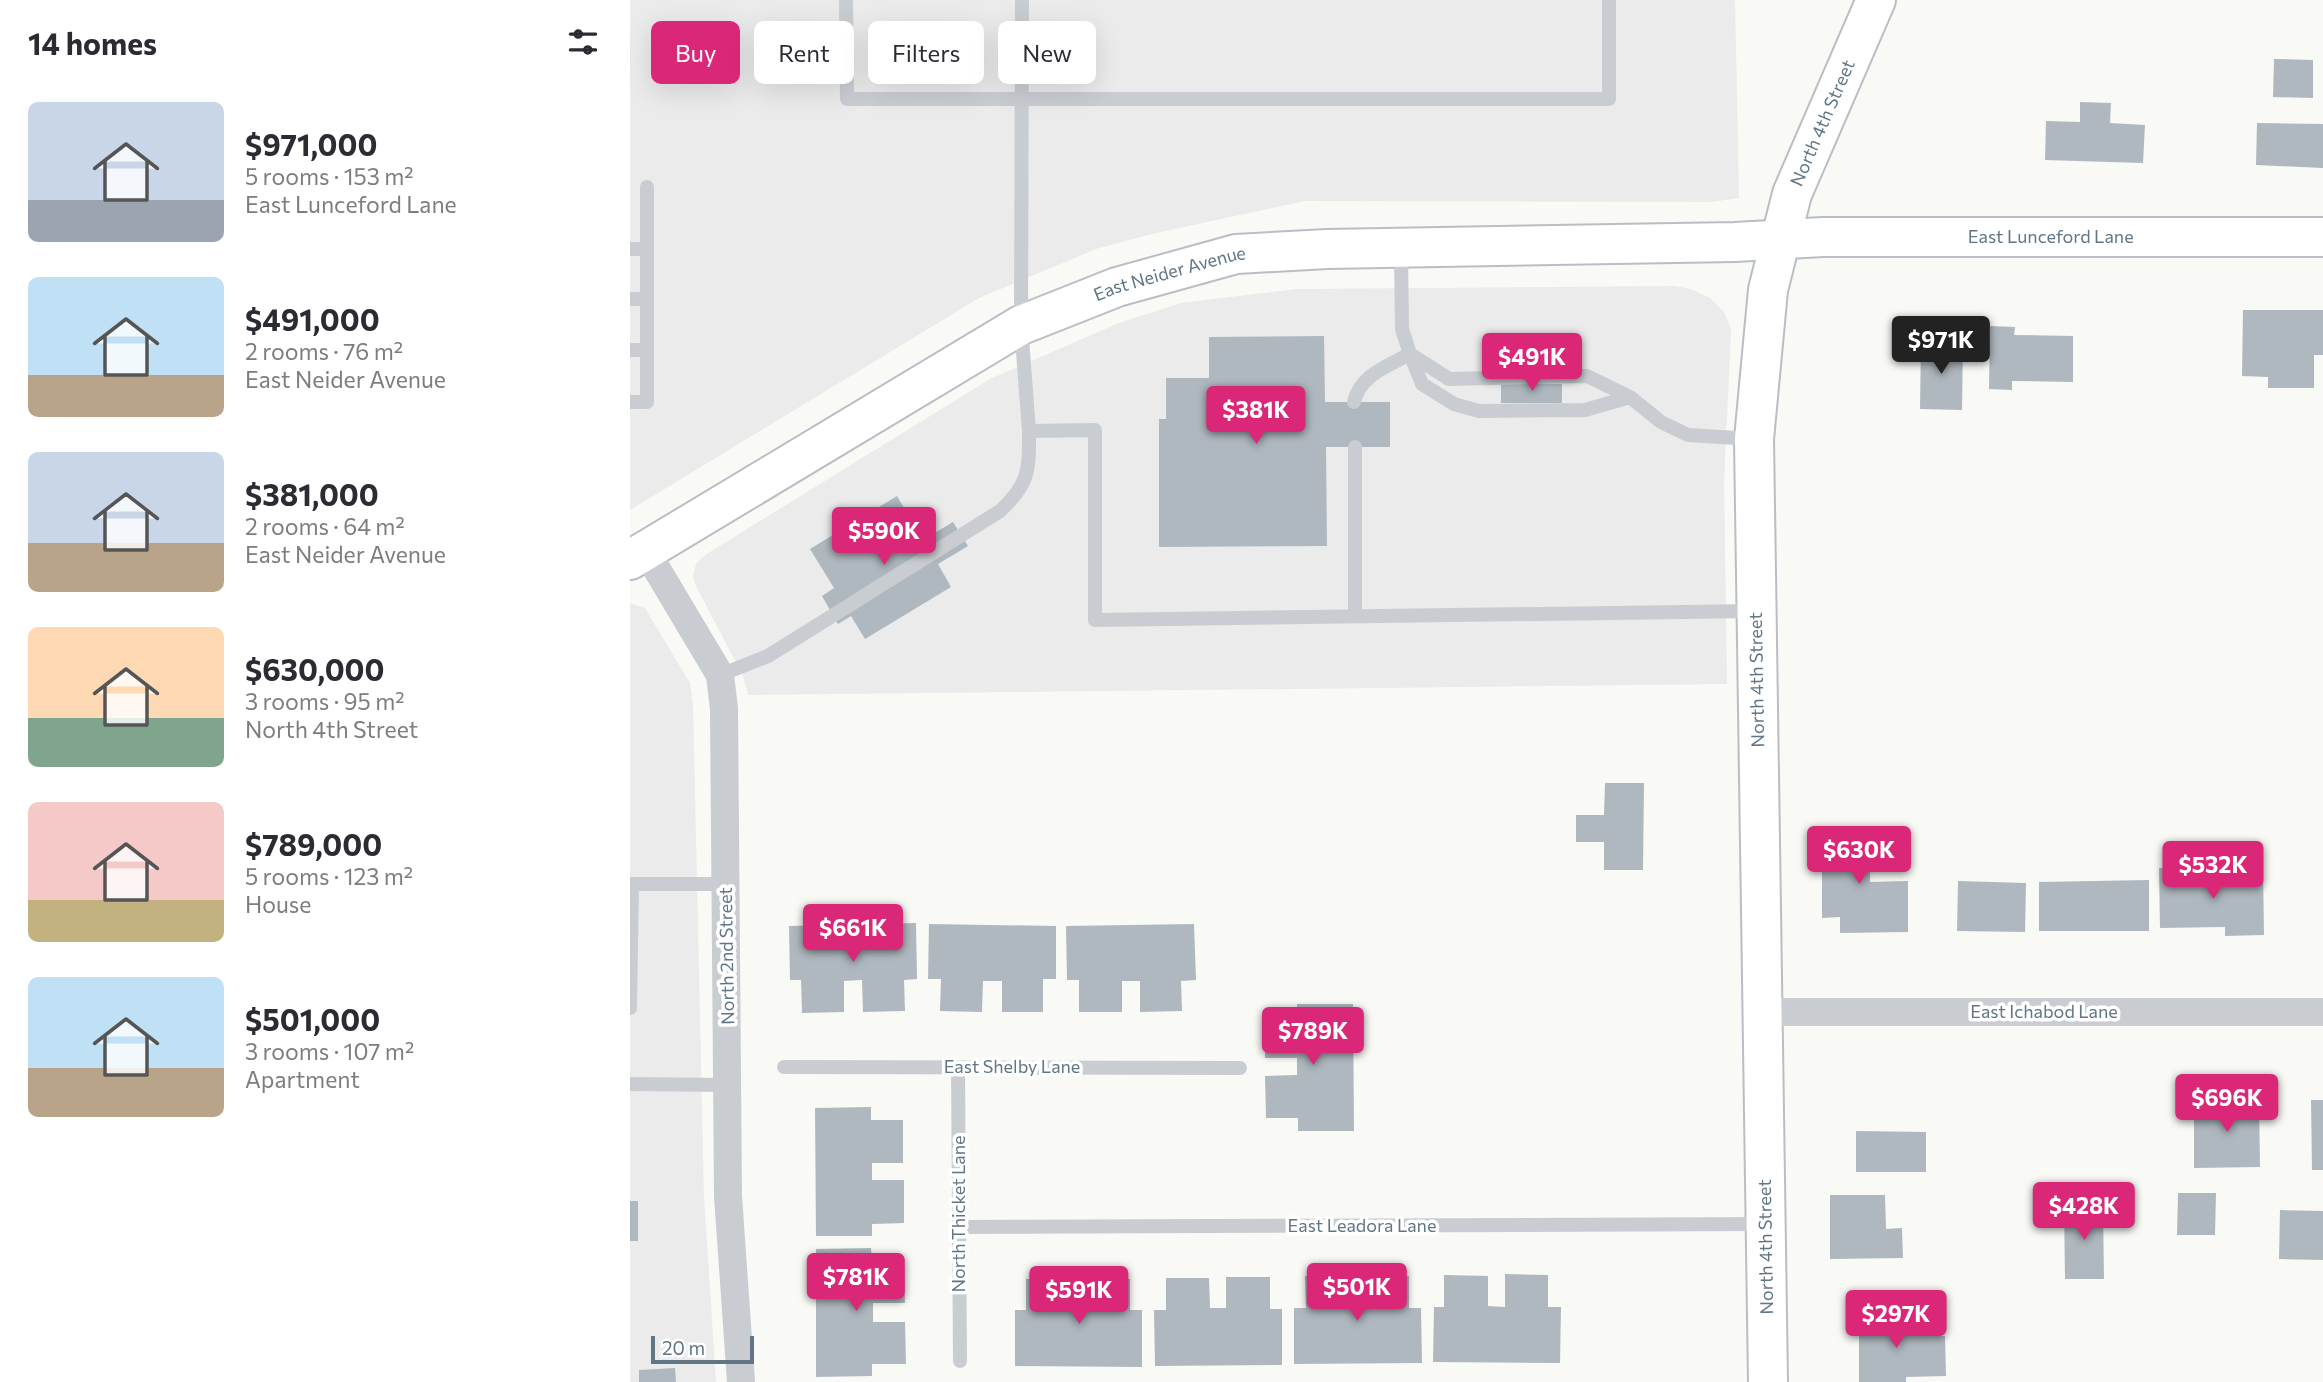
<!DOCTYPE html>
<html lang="en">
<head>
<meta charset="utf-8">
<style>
	:root { --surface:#fff; --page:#f7f7f7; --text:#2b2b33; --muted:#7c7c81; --accent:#db2777 }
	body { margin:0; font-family:Commissioner,sans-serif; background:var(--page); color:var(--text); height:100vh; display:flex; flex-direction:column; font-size:26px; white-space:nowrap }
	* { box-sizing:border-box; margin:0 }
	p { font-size:23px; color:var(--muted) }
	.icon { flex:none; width:38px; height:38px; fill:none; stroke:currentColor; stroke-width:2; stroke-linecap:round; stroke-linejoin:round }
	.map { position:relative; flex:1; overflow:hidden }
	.panel { display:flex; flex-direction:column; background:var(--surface); width:630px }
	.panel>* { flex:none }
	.banner { position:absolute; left:21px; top:21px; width:665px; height:63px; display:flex; gap:14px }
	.scale { position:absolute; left:21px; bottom:18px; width:103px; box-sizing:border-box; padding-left:7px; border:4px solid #617685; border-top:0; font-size:19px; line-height:24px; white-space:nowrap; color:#617685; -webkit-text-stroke:5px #fff; paint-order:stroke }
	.price { position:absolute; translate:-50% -60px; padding:0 16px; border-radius:7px; background:var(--accent); color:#fff; font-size:23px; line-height:46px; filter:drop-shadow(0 2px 4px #0008) }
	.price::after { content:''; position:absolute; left:50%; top:42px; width:21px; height:16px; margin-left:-10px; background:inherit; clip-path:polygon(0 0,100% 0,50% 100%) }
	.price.active { background:#222; color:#fff }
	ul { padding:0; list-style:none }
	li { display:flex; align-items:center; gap:21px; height:175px; padding:0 28px }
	li span { display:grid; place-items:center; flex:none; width:196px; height:140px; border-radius:10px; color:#555 }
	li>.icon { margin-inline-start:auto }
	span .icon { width:84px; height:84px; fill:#fffc; stroke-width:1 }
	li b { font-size:30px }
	h2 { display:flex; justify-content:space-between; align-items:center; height:84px; padding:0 28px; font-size:30px }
	.pill { padding:0 24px; border-radius:10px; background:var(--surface); box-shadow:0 7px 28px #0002; font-size:24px; line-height:63px }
	.pill.active { background:var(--accent); color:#fff }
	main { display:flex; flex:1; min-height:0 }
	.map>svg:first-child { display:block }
	.built { fill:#eaebea }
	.building { fill:#afb8bf }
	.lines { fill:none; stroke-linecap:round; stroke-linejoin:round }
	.secondary-casing { stroke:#b8bfc4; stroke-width:42 }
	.lane { stroke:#c9cdd1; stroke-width:14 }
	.street { stroke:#c9cdd1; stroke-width:28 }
	.secondary { stroke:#fff; stroke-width:38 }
	.labels { text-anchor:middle; stroke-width:7; stroke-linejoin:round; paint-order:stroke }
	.street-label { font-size:18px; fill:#617685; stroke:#fff }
</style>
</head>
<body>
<main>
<section class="panel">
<h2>14 homes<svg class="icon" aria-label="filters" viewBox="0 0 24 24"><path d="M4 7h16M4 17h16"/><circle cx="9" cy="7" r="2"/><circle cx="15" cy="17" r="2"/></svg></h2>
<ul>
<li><span style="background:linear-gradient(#c9d6e8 70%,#9aa5b1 0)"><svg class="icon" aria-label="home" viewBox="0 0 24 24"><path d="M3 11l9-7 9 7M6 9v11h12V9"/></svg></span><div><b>$971,000</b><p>5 rooms · 153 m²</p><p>East Lunceford Lane</p></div></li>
<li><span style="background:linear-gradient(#bfe0f5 70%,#b9a48a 0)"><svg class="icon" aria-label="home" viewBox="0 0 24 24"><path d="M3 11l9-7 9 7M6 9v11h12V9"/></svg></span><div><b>$491,000</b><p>2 rooms · 76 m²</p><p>East Neider Avenue</p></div></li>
<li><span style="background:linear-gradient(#c9d6e8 65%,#b9a48a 0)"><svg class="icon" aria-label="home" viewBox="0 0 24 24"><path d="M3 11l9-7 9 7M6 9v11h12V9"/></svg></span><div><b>$381,000</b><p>2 rooms · 64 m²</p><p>East Neider Avenue</p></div></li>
<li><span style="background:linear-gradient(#ffd9b3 65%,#7fa58c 0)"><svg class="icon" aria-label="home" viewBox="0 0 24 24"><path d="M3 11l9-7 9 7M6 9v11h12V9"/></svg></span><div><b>$630,000</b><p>3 rooms · 95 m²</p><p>North 4th Street</p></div></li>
<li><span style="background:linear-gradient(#f6c9c9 70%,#c2b280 0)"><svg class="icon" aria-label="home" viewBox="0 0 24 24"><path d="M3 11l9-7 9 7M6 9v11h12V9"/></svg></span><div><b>$789,000</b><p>5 rooms · 123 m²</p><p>House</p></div></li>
<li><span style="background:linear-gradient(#bfe0f5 65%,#b9a48a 0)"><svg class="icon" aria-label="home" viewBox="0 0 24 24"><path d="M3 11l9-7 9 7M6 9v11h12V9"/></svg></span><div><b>$501,000</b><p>3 rooms · 107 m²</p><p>Apartment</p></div></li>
</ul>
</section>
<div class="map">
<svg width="1693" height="1382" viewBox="0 0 1693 1382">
	<rect width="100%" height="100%" fill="#f9f9f6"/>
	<path class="built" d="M0,0H1105L1109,198L1081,202L675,201L526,233L469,248L349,298L0,510Z
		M1044,286L1061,289L1080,298L1094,312L1101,329L1094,482L1097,684L118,695L113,676L65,584L63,576L66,564L75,555L360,379L489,323L551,303L667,289Z
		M0,603L15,608L60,683L63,704L74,1198L86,1382H0Z"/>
	<path class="building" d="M1644,59L1683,60V98L1643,97Z
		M1450,102L1481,103L1480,123L1515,125L1513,163L1415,160L1416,121L1450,122Z
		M1627,123L1693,124V168L1626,165Z
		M1613,310H1693V355H1684V388H1638V377L1612,376Z
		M1360,326L1385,327L1384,335L1443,336V382L1382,381V390L1359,389Z
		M694,336L695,402H760V447H696L697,546L529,547V419H536V378H579V337Z
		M1291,342L1333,343L1332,410L1290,409Z
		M871,384H932V403H871Z
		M267,496L293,540L323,522L338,546L308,564L321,587L235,639L221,616L208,624L192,596L204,588L180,549Z
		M975,783H1014L1013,870H974V842H946V815H974Z
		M1192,827H1239L1240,882L1278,881V932L1210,933V917L1192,918Z
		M1529,868H1567V878H1592L1591,871L1633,870L1634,935L1595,936V927L1530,928Z
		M1519,880V931H1409V882Z
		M1328,881L1396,883L1395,932L1327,931Z
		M286,923L287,979L274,980L275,1011L233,1012L232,980L214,981V1012L172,1013L171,980H160L159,926Z
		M299,924L426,926V979H413V1012H372V981H353L352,1012L310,1011L311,979H298Z
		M564,924L566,980L551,981L552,1011L510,1012V981H492V1012H449V980H437L436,926Z
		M667,1004H723L724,1131H668V1118H636L635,1076L667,1075V1058H635V1015H667Z
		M1629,1100L1630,1167L1564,1168V1101Z
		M1681,1100H1693V1170H1682Z
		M241,1107V1120H273V1163H242V1180H274V1223L242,1224V1236H186L185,1108Z
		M1226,1131L1296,1132V1172H1226Z
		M1548,1193H1586L1585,1235H1547Z
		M1200,1195H1255L1256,1229L1272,1228L1273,1258L1200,1259Z
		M0,1201H8V1241H0Z
		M1434,1205H1473L1474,1279H1435Z
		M1650,1210L1693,1211V1260L1649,1259Z
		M241,1248L242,1261H274L275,1303H243V1322H275L276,1364H242V1376L186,1377V1249Z
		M875,1274L918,1275V1307H931L930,1363L803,1362L804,1307H814V1275L858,1276V1306L875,1307Z
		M675,1276H719V1307H735V1276H779V1308H791L792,1363L664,1364V1308H676Z
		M596,1277H640V1309H652V1365L525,1366L524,1310H536V1278H579L580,1308H596Z
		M456,1278L500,1279V1310H512V1367L385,1366V1310H396V1279H440L439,1310H456Z
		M1229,1311H1274V1336H1315L1316,1376L1276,1377V1382H1229Z
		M45,1368L46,1382H9V1370Z"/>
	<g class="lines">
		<g class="secondary-casing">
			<g id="secondary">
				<path id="s1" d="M0,560L391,325L487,287L606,254L697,249L1105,242L1193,237H1693"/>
				<path id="s2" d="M1138,1382L1124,439L1138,290L1162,194L1246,0"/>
			</g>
		</g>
		<path class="lane" d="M216,0L217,99H979V0
			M392,0L391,325L399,431L465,430V620L1124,611
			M0,249H17
			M771,250L772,329L780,354L792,384L824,404L849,411L955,410L1000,397L957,376L819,379L780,354
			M0,299H17
			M0,350H17
			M1000,397L1031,422L1058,435L1123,439
			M0,402H17V187
			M724,402C730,375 758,366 780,354
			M725,447V616
			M90,675L138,656L370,511C400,483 399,470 399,431
			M0,884H96
			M0,1008L2,884
			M154,1067L610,1068
			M328,1067L330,1361
			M0,1084L98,1085
			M328,1227L1135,1224"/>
		<path class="street" d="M16,551L90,675L94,709L98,1196L111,1382
			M1134,1012H1693"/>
		<use href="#secondary" class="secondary"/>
	</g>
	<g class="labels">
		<g class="street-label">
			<text dy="6" stroke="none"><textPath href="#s2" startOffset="1269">North 4th Street</textPath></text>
			<text dy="6" stroke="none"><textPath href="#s1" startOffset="1498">East Lunceford Lane</textPath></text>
			<text dy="6" stroke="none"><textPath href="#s1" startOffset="614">East Neider Avenue</textPath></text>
			<text transform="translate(1127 680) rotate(-91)" y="6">North 4th Street</text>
			<text transform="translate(97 956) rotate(-91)" y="6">North 2nd Street</text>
			<text x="1414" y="1018">East Ichabod Lane</text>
			<text x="382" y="1073">East Shelby Lane</text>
			<text transform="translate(329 1214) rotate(-90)" y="6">North Thicket Lane</text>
			<text x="732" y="1232">East Leadora Lane</text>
			<text transform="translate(1136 1247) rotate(-91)" y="6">North 4th Street</text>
		</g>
	</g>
</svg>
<div class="scale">20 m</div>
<b class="price active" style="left:1311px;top:376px">$971K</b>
<b class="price" style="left:902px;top:393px">$491K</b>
<b class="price" style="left:626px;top:446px">$381K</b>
<b class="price" style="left:254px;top:567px">$590K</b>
<b class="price" style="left:1229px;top:886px">$630K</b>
<b class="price" style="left:1583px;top:901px">$532K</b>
<b class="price" style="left:223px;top:964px">$661K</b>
<b class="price" style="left:683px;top:1067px">$789K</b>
<b class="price" style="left:1597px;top:1134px">$696K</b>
<b class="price" style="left:1454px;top:1242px">$428K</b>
<b class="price" style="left:226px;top:1313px">$781K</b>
<b class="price" style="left:727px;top:1323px">$501K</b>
<b class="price" style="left:449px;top:1326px">$591K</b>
<b class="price" style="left:1266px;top:1350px">$297K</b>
<div class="banner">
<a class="pill active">Buy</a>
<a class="pill">Rent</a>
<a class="pill">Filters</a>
<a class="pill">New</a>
</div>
</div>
</main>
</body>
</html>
